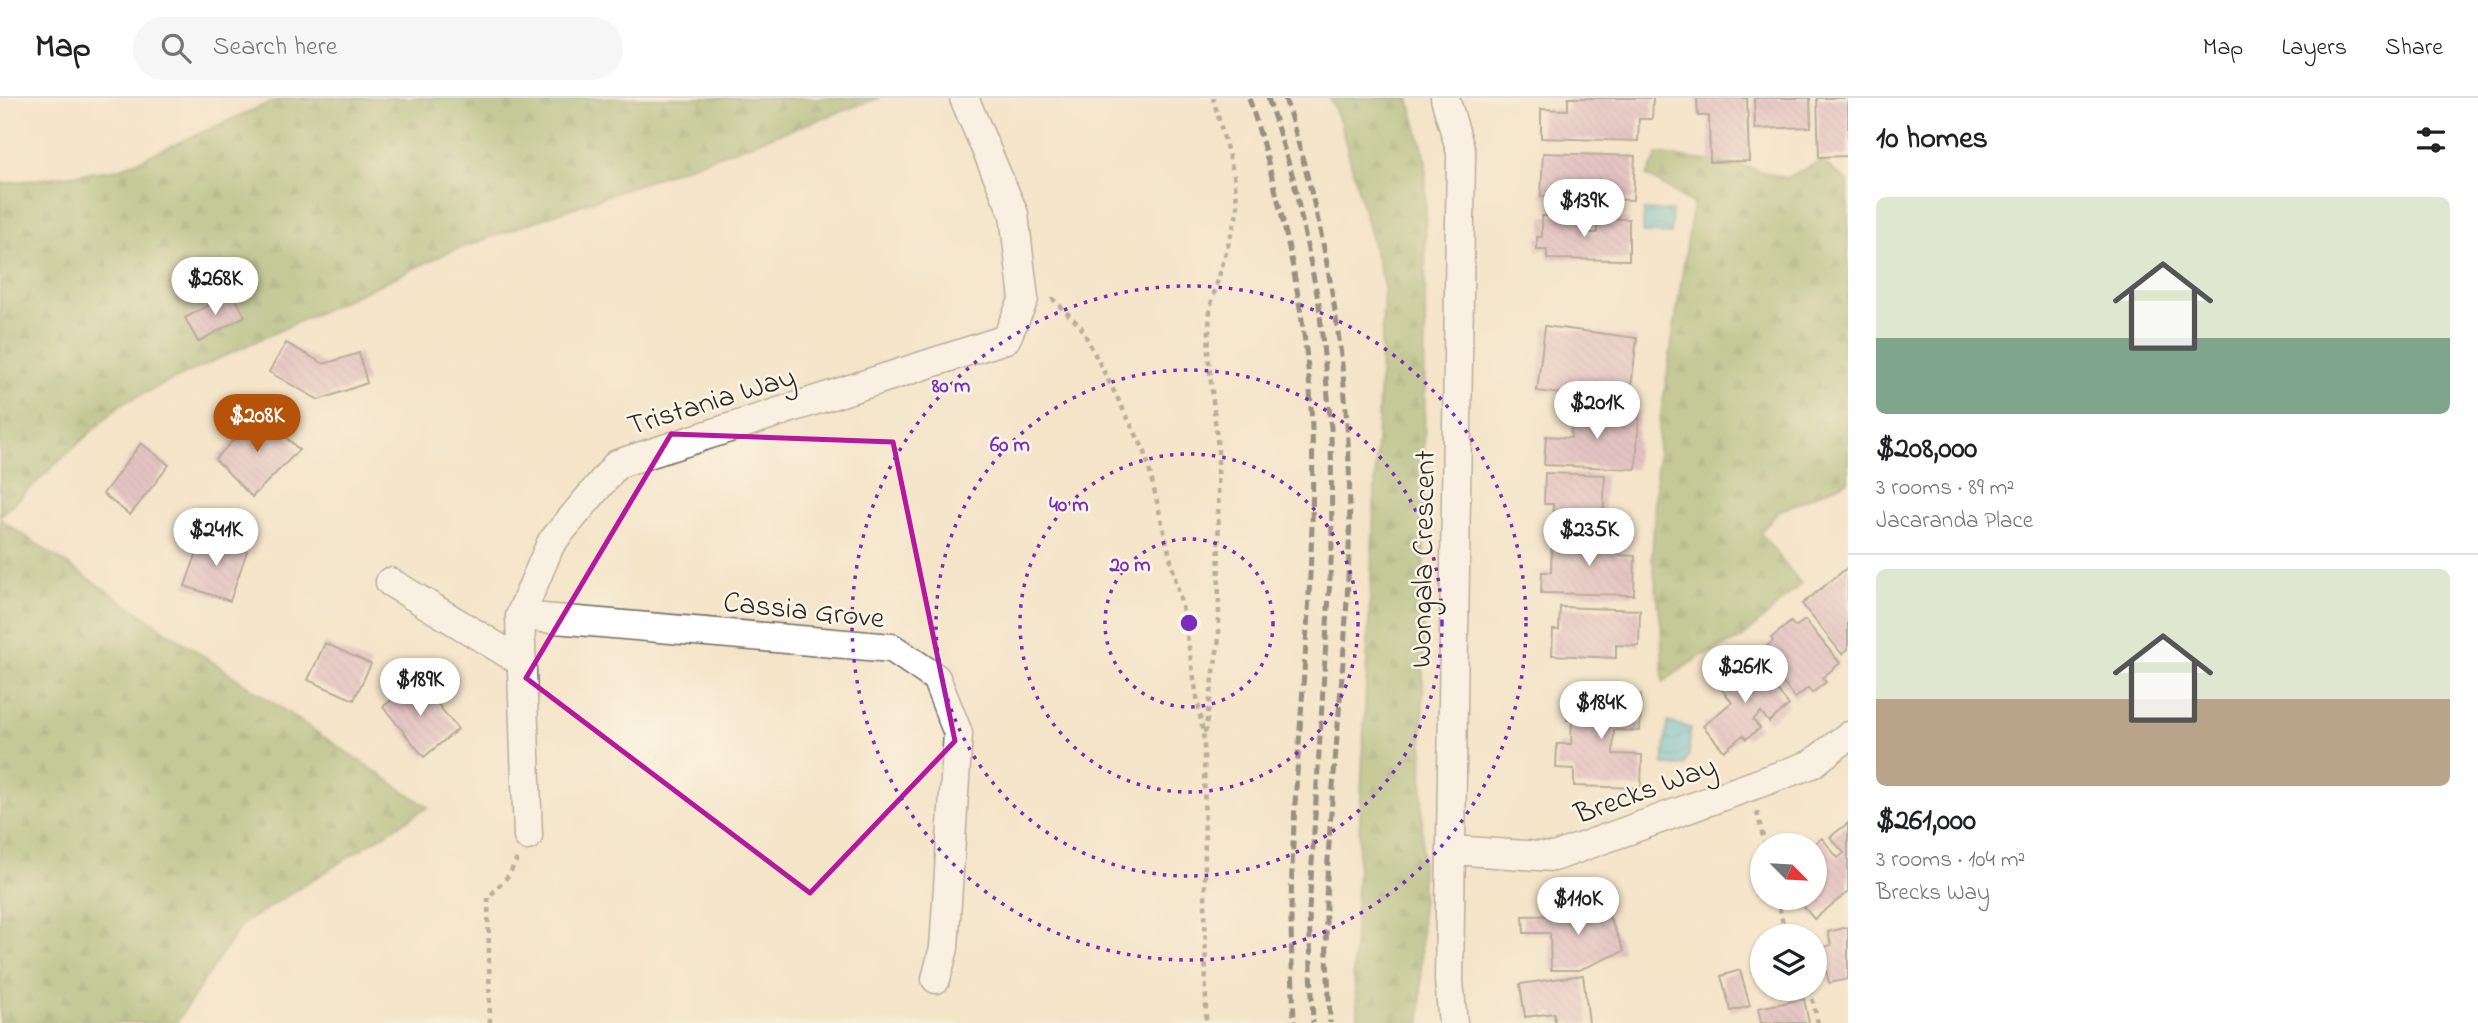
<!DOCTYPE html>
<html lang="en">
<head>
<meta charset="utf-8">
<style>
	:root { --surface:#fff; --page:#f6f6f6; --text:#202124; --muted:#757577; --line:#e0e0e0; --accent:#b45309 }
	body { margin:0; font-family:"Indie Flower",sans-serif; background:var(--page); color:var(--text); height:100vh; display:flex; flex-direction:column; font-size:26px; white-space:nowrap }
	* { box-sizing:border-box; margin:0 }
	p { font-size:23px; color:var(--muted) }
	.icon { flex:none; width:38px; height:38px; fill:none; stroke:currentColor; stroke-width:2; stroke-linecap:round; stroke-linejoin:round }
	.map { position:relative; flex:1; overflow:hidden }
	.sheet { display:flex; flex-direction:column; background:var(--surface); width:630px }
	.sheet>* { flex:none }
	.needle { width:46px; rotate:114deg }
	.fabs { position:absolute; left:1750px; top:735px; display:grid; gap:14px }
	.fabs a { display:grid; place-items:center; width:77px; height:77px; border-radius:50%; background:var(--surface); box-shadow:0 2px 5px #0004; font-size:35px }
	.price { position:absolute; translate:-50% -60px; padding:0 16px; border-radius:24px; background:#fff; color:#222; font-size:23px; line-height:46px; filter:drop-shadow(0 2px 4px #0008) }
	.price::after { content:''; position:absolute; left:50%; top:42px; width:21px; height:16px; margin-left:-10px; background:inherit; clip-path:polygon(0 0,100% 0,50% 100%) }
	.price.current { background:var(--accent); color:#fff }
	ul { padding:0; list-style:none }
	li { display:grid; align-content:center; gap:14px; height:371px; padding:0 28px }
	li+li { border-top:2px solid var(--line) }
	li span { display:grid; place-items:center; height:217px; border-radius:10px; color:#555 }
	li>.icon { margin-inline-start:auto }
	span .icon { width:126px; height:126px; fill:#fffc; stroke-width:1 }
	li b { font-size:30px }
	h2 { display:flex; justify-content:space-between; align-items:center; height:84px; padding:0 28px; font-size:30px }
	header { display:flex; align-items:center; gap:42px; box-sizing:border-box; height:98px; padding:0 35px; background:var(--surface); border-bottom:2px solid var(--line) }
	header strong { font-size:33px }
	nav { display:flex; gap:38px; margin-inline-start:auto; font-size:24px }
	.search { width:490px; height:63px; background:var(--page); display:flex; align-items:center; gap:18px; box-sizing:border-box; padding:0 24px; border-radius:38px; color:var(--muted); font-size:26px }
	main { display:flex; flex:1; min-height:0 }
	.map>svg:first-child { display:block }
	.forest { fill:url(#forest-firs); stroke:#5a6a44; stroke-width:2 }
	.water { fill:url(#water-waves); stroke:#40757f; stroke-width:2 }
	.building { fill:url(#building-back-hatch) }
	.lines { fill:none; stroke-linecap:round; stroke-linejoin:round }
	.minor-casing { stroke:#716c62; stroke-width:31 }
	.path { stroke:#716c62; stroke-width:4.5; stroke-dasharray:5 5; stroke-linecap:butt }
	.minor { stroke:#fff; stroke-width:28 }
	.rail { stroke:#2b2b2b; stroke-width:5; stroke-dasharray:10 5; stroke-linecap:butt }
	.marked { fill:none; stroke:#b5179e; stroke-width:5; stroke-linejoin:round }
	.ring { fill:none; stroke:#7b2cbf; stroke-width:3.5; stroke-dasharray:3.5 7 }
	.labels { text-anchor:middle; stroke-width:5; stroke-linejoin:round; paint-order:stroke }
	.street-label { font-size:30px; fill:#2b2b2b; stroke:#fcf5e5 }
	.centre { fill:#7b2cbf; stroke:#fcf5e5; stroke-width:3.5 }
	.ring-label { font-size:21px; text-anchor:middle; font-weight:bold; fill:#7b2cbf; stroke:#fcf5e5; stroke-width:5; stroke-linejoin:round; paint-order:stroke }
</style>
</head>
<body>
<header>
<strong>Map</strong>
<div class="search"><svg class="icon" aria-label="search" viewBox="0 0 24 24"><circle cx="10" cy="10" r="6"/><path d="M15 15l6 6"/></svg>Search here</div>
<nav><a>Map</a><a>Layers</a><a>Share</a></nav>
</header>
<main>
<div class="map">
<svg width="1848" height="925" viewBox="0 0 1848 925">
	<defs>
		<pattern id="forest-firs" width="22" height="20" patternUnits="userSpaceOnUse" patternTransform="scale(1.75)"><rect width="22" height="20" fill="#8aa95c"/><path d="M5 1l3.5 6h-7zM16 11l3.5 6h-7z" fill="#718a4c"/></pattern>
		<pattern id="water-waves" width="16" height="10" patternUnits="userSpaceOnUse" patternTransform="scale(1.75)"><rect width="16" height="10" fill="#56bfd3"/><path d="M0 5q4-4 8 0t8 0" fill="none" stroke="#479bab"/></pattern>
		<pattern id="building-back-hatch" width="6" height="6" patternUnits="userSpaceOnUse" patternTransform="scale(1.75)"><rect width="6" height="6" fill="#d09cbc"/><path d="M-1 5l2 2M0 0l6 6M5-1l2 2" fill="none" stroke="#a97f99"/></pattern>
	</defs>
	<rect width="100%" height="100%" fill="#fcf5e5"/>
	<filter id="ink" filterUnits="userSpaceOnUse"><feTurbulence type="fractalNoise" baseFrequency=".0143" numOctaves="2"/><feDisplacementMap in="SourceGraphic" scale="14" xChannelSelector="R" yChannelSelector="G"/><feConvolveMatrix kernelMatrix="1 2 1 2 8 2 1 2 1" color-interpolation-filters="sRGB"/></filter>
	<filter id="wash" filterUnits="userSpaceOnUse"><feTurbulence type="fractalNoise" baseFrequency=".00686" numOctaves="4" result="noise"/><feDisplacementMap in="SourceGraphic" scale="28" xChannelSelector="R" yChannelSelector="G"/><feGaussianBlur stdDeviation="1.57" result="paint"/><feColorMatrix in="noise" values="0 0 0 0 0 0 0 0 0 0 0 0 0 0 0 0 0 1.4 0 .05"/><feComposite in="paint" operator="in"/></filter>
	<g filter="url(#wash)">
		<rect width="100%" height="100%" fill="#f4e4c8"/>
		<path class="forest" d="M280,0H879L447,155L121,306L0,418V86L119,71Z
			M1330,0H1409L1426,63L1421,925H1359L1353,875L1384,189L1340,24Z
			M1658,56L1743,68L1786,80L1822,63L1848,84V383L1779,413L1760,434L1801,486L1741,541L1699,559L1663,584L1661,525L1652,459L1659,329L1693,106L1647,78Z
			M0,421L428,709L241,827L176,925H0Z"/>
		<path class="water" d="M1644,112L1672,113L1671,136L1643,135Z
			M1668,624L1690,630L1689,657L1684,668L1663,667Z"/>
		<g id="blocks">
			<path class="building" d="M1568,0H1653L1652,21H1639L1638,43L1541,40V11L1568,12Z
				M1697,0H1747L1749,63L1710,64L1709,18H1698Z
				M1754,0H1810L1811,29L1755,31Z
				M1817,0H1848V58L1819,59Z
				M1543,55L1635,58L1633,102L1541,98Z
				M1542,118H1585L1584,135H1597V121H1629V162L1547,161V152H1537V139H1542Z
				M232,194L245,218L198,244L185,220Z
				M1545,228L1637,240L1629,305L1537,293Z
				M286,245L324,266L359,255L367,285L319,302L269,274Z
				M1572,312L1639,315L1636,371L1544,367L1546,338L1571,340Z
				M261,314L299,352L252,399L215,361Z
				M141,345L169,367L130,417L103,396Z
				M1545,375L1605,377L1603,430L1552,429L1553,406H1544Z
				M203,437L247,453L230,503L185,488Z
				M1552,439L1618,440L1617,457L1635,458L1634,497L1541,495L1542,474H1551Z
				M1848,469V551L1842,556L1802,506Z
				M1560,509L1640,512L1639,548L1616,547V560L1552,557L1553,532H1559Z
				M1805,522L1840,565L1822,580L1826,584L1812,595L1808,590L1795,600L1759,555L1773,543L1771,540L1791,524L1795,529Z
				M325,545L371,566L354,602L308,582Z
				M1751,560L1789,607L1769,624L1761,614L1753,622L1760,630L1746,641L1743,637L1724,653L1703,628L1732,604L1718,587Z
				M417,581L458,631L424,659L383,609Z
				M1576,595L1641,597L1640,633L1614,632L1613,656L1642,657L1641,690L1574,688V671L1556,670L1557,646H1571L1572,622H1567L1568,603H1575Z
				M1848,725V794L1814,821L1797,800H1815V745L1822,740L1838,760L1844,755L1830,739Z
				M1602,802L1624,853L1579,872H1551L1550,835H1524L1523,818L1568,817Z
				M1848,829V881L1829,885L1821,850L1831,847L1828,834Z
				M1740,872L1750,908L1731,913L1721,878Z
				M1583,877L1589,925H1555L1554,915L1525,919L1520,886Z
				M1804,901L1809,925H1761L1758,910Z"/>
		</g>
	</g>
	<g filter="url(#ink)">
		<use href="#blocks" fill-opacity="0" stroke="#716c62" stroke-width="2"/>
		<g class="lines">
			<g class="minor-casing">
				<path id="minor" d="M1445,0L1461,54L1449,883L1453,925
					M390,484L522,564
					M520,518L892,550L936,580L958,635L944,850L936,881
					M528,738L520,518L551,445L617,366L1006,241L1024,201L1014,116L964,0
					M1452,752L1554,759L1812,666L1848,638"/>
			</g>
			<path class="path" d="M1052,200L1081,229L1145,354L1183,513L1204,642L1206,925
				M1205,635L1219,540L1218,351L1208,255L1210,210L1238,112L1234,77L1213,0
				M1757,714L1765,747
				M1777,800L1786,838
				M1810,891L1818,925
				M490,925L488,800L509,777L517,761"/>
			<use href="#minor" class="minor"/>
			<path class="rail" d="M1249,0C1282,104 1309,222 1312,332C1317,493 1293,653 1291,814C1291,851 1293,888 1294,925
				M1268,0L1293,79L1319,206L1331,330L1332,448L1309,813L1313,925
				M1285,0C1319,110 1340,212 1347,327C1358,485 1332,645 1326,803C1325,844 1329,885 1330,925"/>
		</g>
	</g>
	<path d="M0 0H1848V925H0ZM671,336L893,344L955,643L810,795L526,580Z" fill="#f4e4c8" fill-opacity=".55" fill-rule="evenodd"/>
	<path class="marked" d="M671,336L893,344L955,643L810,795L526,580Z"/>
	<g class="ring">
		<circle cx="1189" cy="525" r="84"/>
		<circle cx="1189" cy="525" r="169"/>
		<circle cx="1189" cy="525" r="253"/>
		<circle cx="1189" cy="525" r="337"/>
	</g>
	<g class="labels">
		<g class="street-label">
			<text transform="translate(711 302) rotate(-17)" y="10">Tristania Way</text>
			<text transform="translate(1422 461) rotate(-89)" y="10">Wongala Crescent</text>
			<text transform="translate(804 511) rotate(6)" y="10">Cassia Grove</text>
			<text transform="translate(1645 691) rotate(-20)" y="10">Brecks Way</text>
		</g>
	</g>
	<circle cx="1189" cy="525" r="10" class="centre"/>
	<g class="ring-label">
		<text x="951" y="294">80 m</text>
		<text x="1010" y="353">60 m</text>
		<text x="1069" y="413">40 m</text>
		<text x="1130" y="473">20 m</text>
	</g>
</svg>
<div class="fabs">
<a><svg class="needle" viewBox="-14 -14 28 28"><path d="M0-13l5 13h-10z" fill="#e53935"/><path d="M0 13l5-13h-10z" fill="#757577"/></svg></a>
<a><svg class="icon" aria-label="layers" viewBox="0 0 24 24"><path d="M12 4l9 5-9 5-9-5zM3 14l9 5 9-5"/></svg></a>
</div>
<b class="price" style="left:1584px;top:141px">$139K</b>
<b class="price" style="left:215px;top:219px">$268K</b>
<b class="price" style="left:1597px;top:343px">$201K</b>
<b class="price current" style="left:257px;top:356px">$208K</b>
<b class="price" style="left:216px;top:470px">$241K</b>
<b class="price" style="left:1589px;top:470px">$235K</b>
<b class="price" style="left:1745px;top:607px">$261K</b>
<b class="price" style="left:420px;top:620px">$189K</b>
<b class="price" style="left:1601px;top:643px">$184K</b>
<b class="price" style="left:1578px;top:839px">$110K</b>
</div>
<section class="sheet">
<h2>10 homes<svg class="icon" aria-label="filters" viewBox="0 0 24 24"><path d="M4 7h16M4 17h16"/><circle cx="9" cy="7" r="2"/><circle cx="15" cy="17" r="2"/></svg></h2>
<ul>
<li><span style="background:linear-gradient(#dfe7d0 65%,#7fa58c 0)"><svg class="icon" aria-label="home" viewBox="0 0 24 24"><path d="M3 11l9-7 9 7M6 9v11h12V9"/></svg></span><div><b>$208,000</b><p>3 rooms · 89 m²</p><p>Jacaranda Place</p></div></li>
<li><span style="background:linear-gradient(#dfe7d0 60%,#b9a48a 0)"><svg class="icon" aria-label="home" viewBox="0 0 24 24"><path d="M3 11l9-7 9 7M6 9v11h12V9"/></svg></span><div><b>$261,000</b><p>3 rooms · 104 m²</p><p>Brecks Way</p></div></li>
</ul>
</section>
</main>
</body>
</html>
